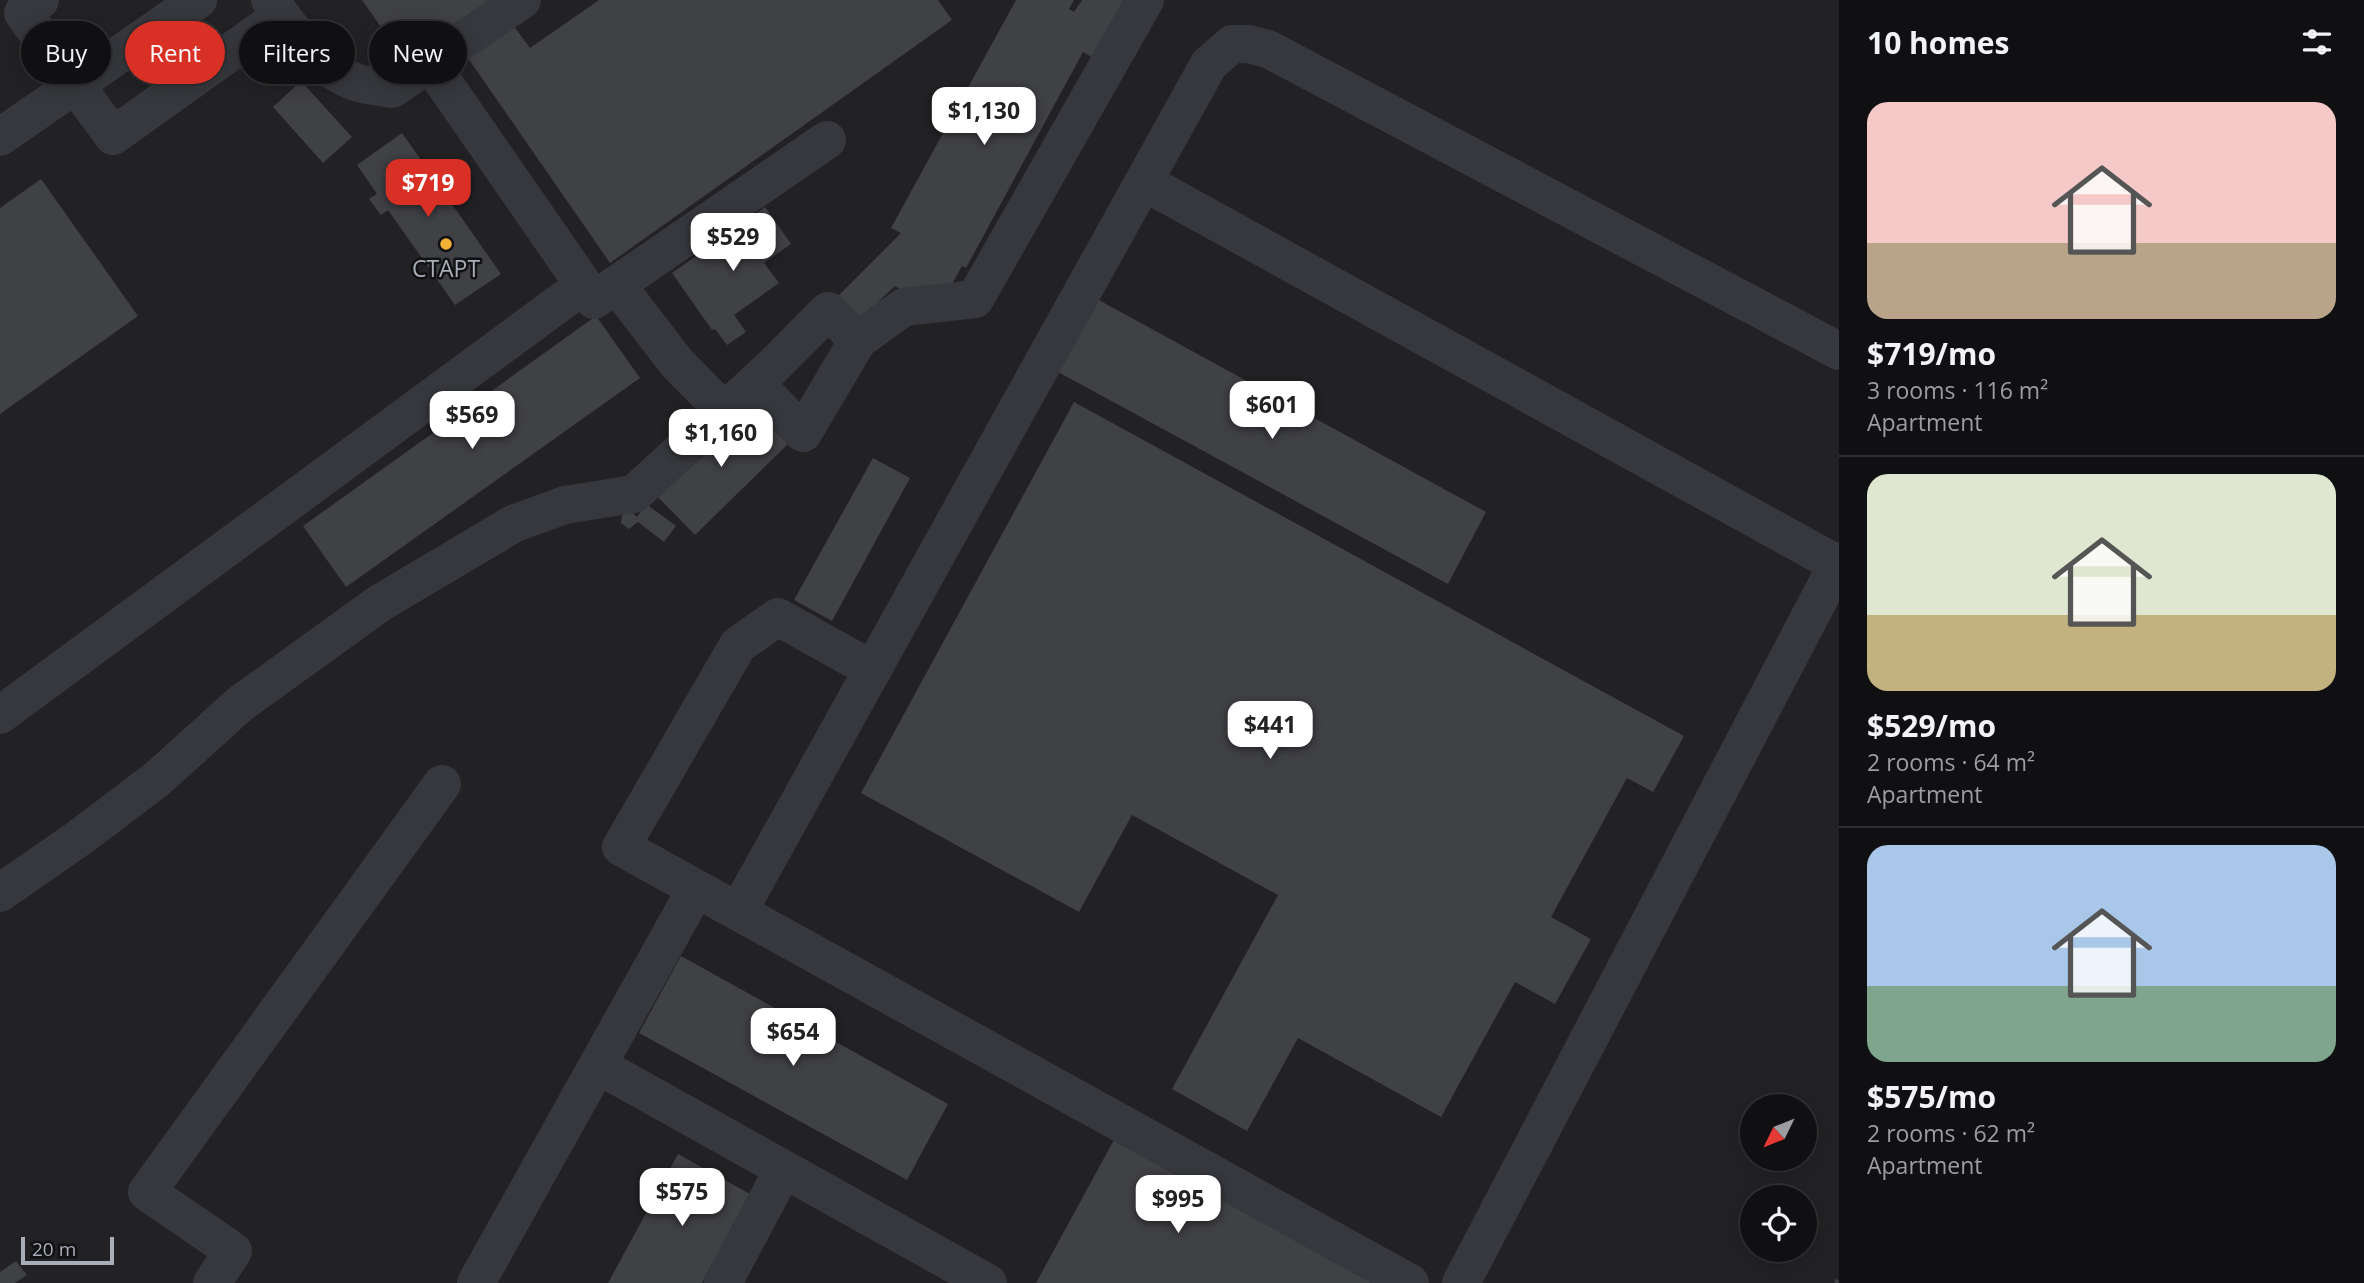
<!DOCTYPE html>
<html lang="en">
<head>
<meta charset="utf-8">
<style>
	:root { --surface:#101012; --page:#1e1e20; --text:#f1f3f6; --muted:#9c9d9f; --line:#303032; --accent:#d93025 }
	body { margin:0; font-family:"Open Sans",sans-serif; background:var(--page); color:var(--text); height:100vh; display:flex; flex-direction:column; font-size:26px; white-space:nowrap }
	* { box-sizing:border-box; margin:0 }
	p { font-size:23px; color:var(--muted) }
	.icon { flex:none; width:38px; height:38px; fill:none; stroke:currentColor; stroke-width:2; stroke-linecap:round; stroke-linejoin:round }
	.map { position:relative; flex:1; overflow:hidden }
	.details { display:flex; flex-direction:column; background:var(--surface); width:525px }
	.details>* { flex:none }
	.banner { position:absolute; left:21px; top:21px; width:665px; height:63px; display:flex; gap:14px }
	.needle { width:46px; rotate:227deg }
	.buttons { position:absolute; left:1740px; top:1094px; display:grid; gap:14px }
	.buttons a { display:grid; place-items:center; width:77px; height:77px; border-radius:50%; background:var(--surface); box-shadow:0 4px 18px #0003,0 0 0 2px var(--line); font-size:35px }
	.scale { position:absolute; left:21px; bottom:18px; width:93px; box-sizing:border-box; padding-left:7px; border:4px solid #a8adb8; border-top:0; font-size:19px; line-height:24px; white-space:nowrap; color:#a8adb8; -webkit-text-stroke:5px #111113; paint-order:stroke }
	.price { position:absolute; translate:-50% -60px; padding:0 16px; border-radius:14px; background:#fff; color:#222; font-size:23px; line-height:46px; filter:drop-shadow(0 2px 4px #0008) }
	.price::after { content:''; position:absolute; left:50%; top:42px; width:21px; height:16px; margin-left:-10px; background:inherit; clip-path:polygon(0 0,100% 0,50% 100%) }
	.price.selected { background:var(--accent); color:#fff }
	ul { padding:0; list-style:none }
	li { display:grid; align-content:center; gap:14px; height:371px; padding:0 28px }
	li+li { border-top:2px solid var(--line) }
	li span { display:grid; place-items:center; height:217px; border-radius:21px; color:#555 }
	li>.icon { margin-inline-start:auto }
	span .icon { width:126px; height:126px; fill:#fffc; stroke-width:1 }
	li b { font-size:30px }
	h2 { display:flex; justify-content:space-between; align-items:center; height:84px; padding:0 28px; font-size:30px }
	.pill { padding:0 24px; border-radius:32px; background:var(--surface); box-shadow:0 4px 18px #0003,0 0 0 2px var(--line); font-size:24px; line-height:63px }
	.pill.selected { background:var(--accent); color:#fff }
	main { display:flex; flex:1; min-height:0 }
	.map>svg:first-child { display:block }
	.built { fill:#222225; fill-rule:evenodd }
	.building { fill:#404145 }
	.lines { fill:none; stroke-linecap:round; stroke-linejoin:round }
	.path { stroke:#3d3f44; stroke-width:4.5; stroke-dasharray:3.5 5; stroke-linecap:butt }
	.minor { stroke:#37383d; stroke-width:38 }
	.poi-dot { fill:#f2b134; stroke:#111113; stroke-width:2.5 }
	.labels { text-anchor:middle; stroke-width:5; stroke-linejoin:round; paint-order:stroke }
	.poi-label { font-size:23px; fill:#a8adb8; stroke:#111113 }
</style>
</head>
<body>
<main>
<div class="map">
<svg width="1839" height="1283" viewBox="0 0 1839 1283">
	<rect width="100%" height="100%" fill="#161618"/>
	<path class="built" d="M0,0H1839V1283H0ZM1752,1106H1804V1158H1752ZM1752,1197H1804V1250H1752Z"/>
	<path class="building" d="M362,0H496L406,63Z
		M599,0H938L952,20L610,263L461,48L507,17L530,48Z
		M1016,0H1074L1069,9L1074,12L1082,0H1126L1097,60L1083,52L966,268L962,266L952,284L910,295L895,286L858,321L836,298L901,233L891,228Z
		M301,81L352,137L323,163L273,107Z
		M402,133L501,274L455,305L388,210L381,215L369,199L377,194L357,165Z
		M41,179L138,316L0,414V208Z
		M765,207L791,244L764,263L779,283L734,315L746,332L727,345L715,329L712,330L672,273Z
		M1097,299L1486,512L1448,584L1058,372Z
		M596,316L640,378L346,587L303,526Z
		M1074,402L1684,736L1653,792L1627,778L1551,917L1591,939L1555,1004L1515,982L1441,1117L1298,1038L1247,1131L1172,1089L1278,895L1132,815L1079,912L861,793Z
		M748,404L788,444L695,535L655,494Z
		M873,458L910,478L832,621L794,600Z
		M646,504L676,526L664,542L638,522L629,529L621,523L622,514L630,510L637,517Z
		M681,956L948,1104L907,1180L639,1033Z
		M1115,1138L1382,1283H1036Z
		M678,1154L750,1194L702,1283H608Z
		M16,1261L27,1275L15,1283H0V1272Z"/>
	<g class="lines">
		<path class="path" d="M1836,1283L1839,1276"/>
		<path class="minor" d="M40,0L23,13L113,136L281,16
			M270,0C292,30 315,65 350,80C362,86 379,86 392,89L522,0
			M430,63L594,300L827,140
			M0,137L198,0
			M1144,182L1837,564
			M617,285L676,362L724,411
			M858,340L904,307L975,299L1145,0
			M873,670L778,617L738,645L621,847L1410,1283
			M0,715L584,285
			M0,893L79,838L157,779L240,704L380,603L513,524L565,505L634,494L768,371L828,311L858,340L803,433L755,383
			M738,912L1209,64L1232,44H1248L1268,49L1839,351
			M599,1066L988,1283
			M212,1283L233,1251L147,1192L442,784
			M476,1283L696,889
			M723,1283L783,1170
			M1461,1283L1839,561"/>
	</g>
	<circle class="poi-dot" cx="446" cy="244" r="7"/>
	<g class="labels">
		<g class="poi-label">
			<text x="446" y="277">СТАРТ</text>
		</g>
	</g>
</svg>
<div class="buttons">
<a><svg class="needle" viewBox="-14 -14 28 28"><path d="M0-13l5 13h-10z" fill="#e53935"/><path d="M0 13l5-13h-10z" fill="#9c9d9f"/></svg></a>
<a><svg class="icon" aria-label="locate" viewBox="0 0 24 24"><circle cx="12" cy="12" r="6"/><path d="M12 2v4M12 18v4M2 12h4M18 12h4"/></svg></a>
</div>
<div class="scale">20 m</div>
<b class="price" style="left:984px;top:147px">$1,130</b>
<b class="price selected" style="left:428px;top:219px">$719</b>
<b class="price" style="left:733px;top:273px">$529</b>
<b class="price" style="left:1272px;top:441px">$601</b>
<b class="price" style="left:472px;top:451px">$569</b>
<b class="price" style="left:721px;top:469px">$1,160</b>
<b class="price" style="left:1270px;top:761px">$441</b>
<b class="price" style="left:793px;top:1068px">$654</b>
<b class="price" style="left:682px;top:1228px">$575</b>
<b class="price" style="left:1178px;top:1235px">$995</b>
<div class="banner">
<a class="pill">Buy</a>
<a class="pill selected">Rent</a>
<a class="pill">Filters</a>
<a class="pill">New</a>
</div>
</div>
<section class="details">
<h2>10 homes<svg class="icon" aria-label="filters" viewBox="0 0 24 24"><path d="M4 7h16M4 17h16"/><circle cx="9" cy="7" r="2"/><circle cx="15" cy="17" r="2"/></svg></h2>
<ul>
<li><span style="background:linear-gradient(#f6c9c9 65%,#b9a48a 0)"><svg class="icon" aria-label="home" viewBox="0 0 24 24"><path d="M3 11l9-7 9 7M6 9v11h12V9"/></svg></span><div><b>$719/mo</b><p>3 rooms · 116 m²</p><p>Apartment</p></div></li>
<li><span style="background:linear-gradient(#dfe7d0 65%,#c2b280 0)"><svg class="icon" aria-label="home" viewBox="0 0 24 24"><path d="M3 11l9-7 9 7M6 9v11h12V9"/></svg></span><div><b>$529/mo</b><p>2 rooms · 64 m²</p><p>Apartment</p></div></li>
<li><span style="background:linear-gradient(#a9c7e8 65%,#7fa58c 0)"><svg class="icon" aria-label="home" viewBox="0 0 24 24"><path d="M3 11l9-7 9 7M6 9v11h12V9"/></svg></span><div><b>$575/mo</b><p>2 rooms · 62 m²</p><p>Apartment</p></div></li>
</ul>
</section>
</main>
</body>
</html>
